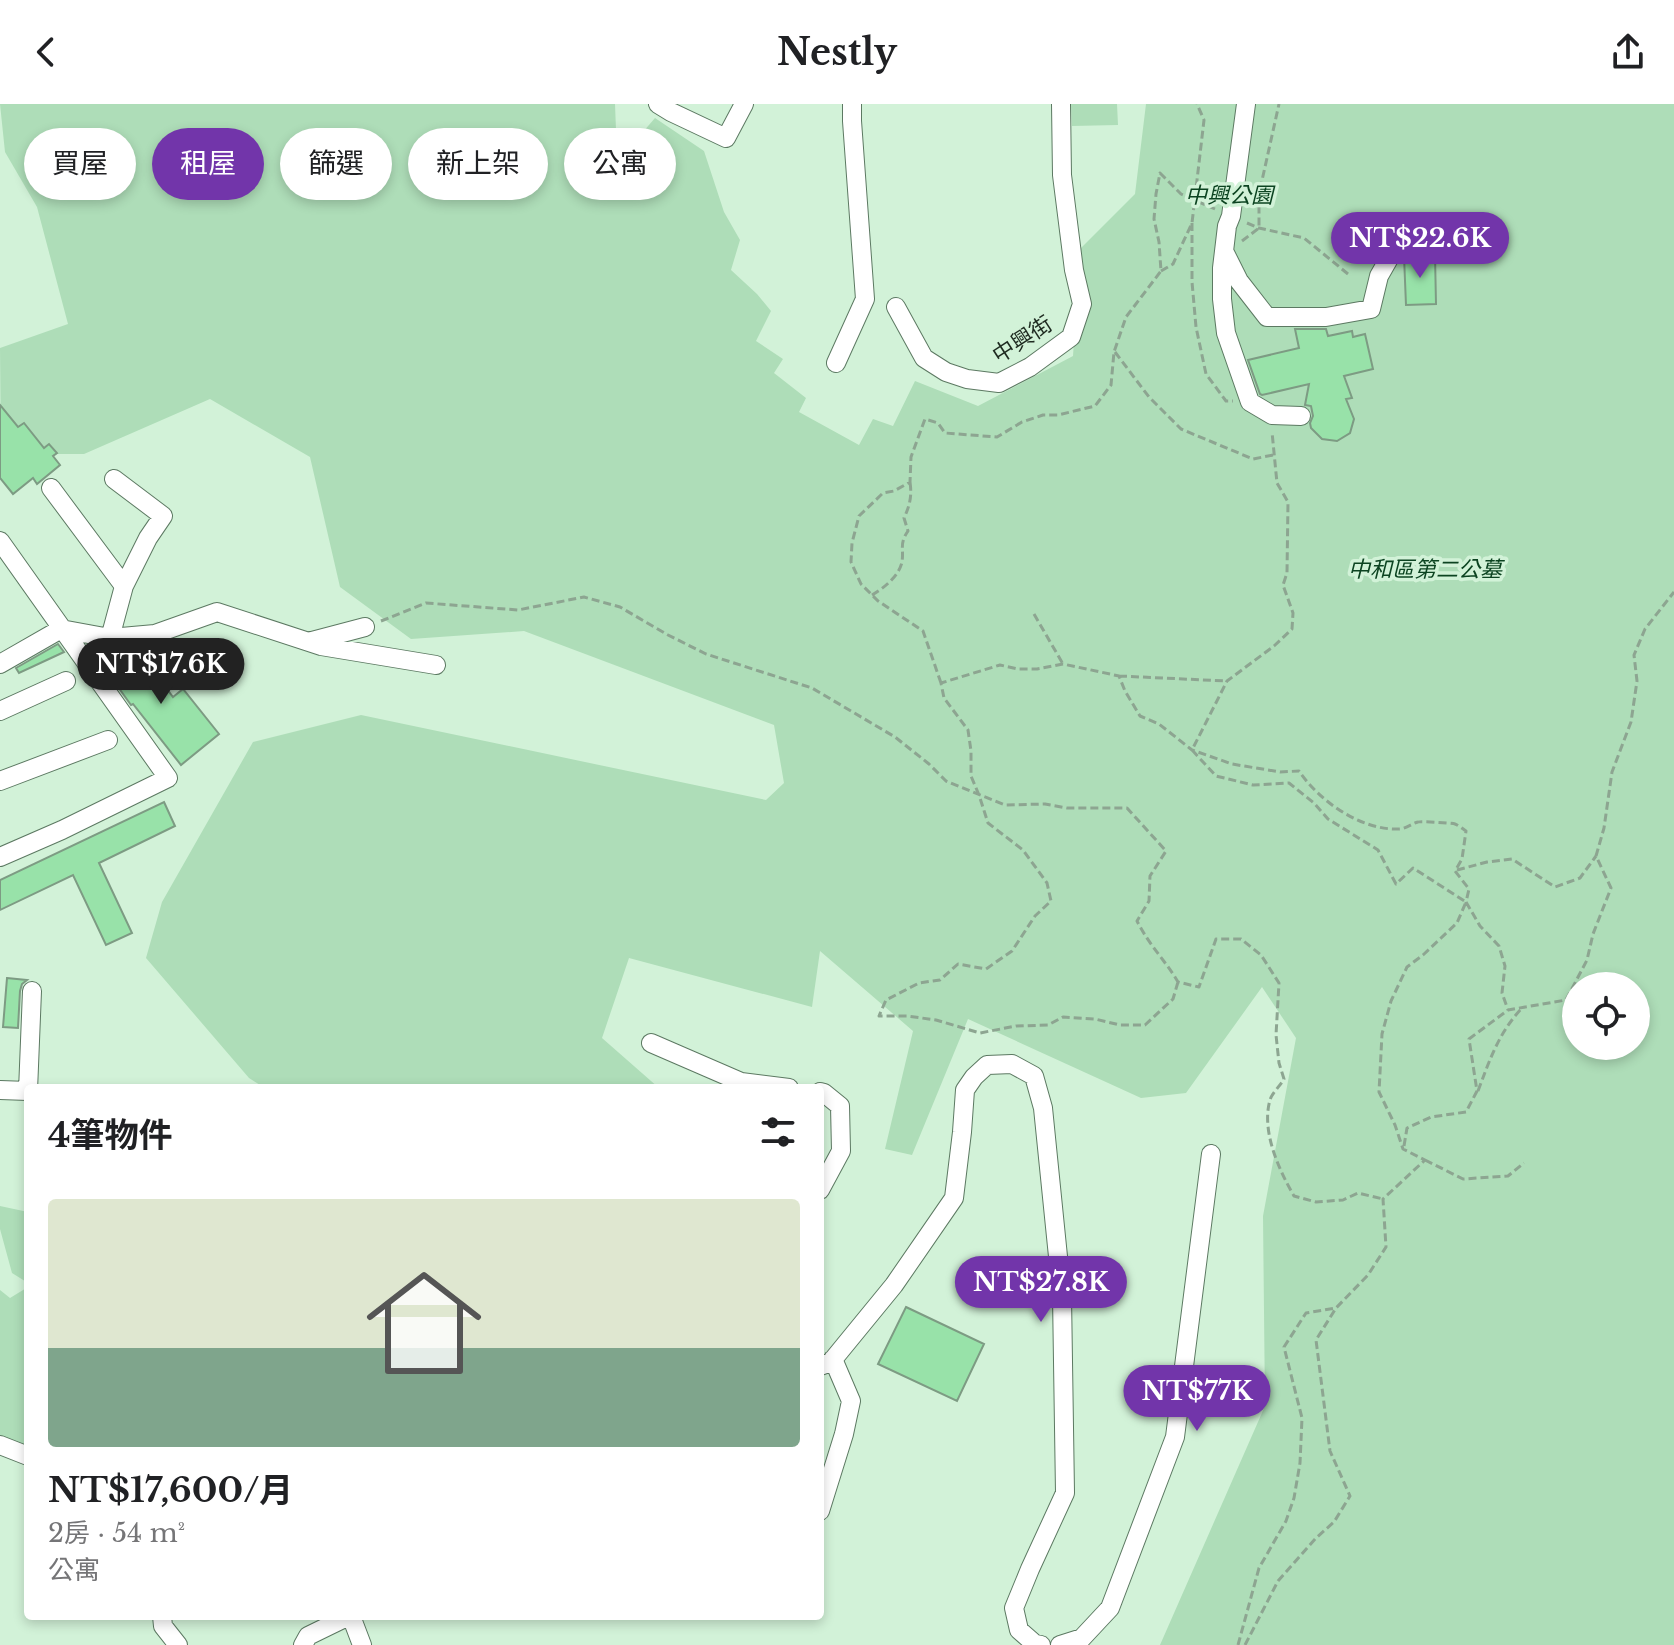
<!DOCTYPE html>
<html lang="zh-TW">
<head>
<meta charset="utf-8">
<style>
	:root { --surface:#fff; --page:#f6f6f6; --text:#202124; --muted:#757577; --line:#e0e0e0; --accent:#7235aa }
	body { margin:0; font-family:"Libre Baskerville","Noto Sans TC",serif; background:var(--page); color:var(--text); height:100vh; display:flex; flex-direction:column; font-size:30px; white-space:nowrap }
	* { box-sizing:border-box; margin:0 }
	p { font-size:26px; color:var(--muted) }
	.icon { flex:none; width:44px; height:44px; fill:none; stroke:currentColor; stroke-width:2; stroke-linecap:round; stroke-linejoin:round }
	.map { position:relative; flex:1; overflow:hidden }
	.sheet { position:absolute; left:24px; top:980px; width:800px; height:536px; display:flex; flex-direction:column; background:var(--surface); border-radius:8px; box-shadow:0 4px 12px #0003 }
	.sheet>* { flex:none }
	.top-card { position:absolute; left:24px; top:24px; width:800px; height:72px; display:flex; gap:16px }
	.tools { position:absolute; left:1562px; top:868px; display:grid; gap:16px }
	.tools a { display:grid; place-items:center; width:88px; height:88px; border-radius:50%; background:var(--surface); box-shadow:0 4px 12px #0003; font-size:40px }
	.price { position:absolute; translate:-50% -68px; padding:0 18px; border-radius:28px; background:var(--accent); color:#fff; font-size:26px; line-height:52px; filter:drop-shadow(0 2px 4px #0008) }
	.price::after { content:''; position:absolute; left:50%; top:48px; width:24px; height:18px; margin-left:-12px; background:inherit; clip-path:polygon(0 0,100% 0,50% 100%) }
	.price.selected { background:#222; color:#fff }
	ul { padding:0; list-style:none }
	li { display:grid; align-content:center; gap:16px; height:424px; padding:0 24px }
	li+li { border-top:2px solid var(--line) }
	li span { display:grid; place-items:center; height:248px; border-radius:8px; color:#555 }
	li>.icon { margin-inline-start:auto }
	span .icon { width:144px; height:144px; fill:#fffc; stroke-width:1 }
	li b { font-size:34px }
	h2 { display:flex; justify-content:space-between; align-items:center; height:96px; padding:0 24px; font-size:34px }
	.tag { padding:0 28px; border-radius:36px; background:var(--surface); box-shadow:0 4px 12px #0003; font-size:28px; line-height:72px }
	.tag.selected { background:var(--accent); color:#fff }
	header { display:flex; justify-content:space-between; align-items:center; height:104px; padding:0 24px; background:var(--surface); font-size:36px; font-weight:700 }
	.map>svg:first-child { display:block }
	.green { fill:#aeddb8; fill-rule:evenodd }
	.building { fill:#98e2a9; stroke:#7d9b83; stroke-width:2 }
	.lines { fill:none; stroke-linecap:round; stroke-linejoin:round }
	.minor-casing { stroke:#5c7962; stroke-width:20 }
	.path { stroke:#8da591; stroke-width:3; stroke-dasharray:8 4; stroke-linecap:butt }
	.minor { stroke:#fff; stroke-width:18 }
	.labels { text-anchor:middle; stroke-width:7; stroke-linejoin:round; paint-order:stroke }
	.park-label { font-size:22px; font-style:italic; fill:#0c4421; stroke:#d2f2d8 }
	.street-label { font-size:22px; fill:#1e2a20; stroke:#d2f2d8 }
</style>
</head>
<body>
<header><svg class="icon" aria-label="back" viewBox="0 0 24 24"><path d="M15 5l-7 7 7 7"/></svg>Nestly<svg class="icon" aria-label="share" viewBox="0 0 24 24"><path d="M12 15V3M7 8l5-5 5 5M5 13v7h14v-7"/></svg></header>
<div class="map">
<svg width="1674" height="1541" viewBox="0 0 1674 1541">
	<rect width="100%" height="100%" fill="#d2f2d8"/>
	<path class="green" d="M0,0H615L616,26L605,38L615,44L636,36L655,14L704,47L724,108L740,136L731,166L757,190L771,207L756,237L783,255L774,269L806,294L799,308L859,341L873,315L893,322L915,277L978,302L1073,252L1080,145L1135,90L1146,0H1674V1541H1160L1265,1302L1263,1112L1296,934L1262,883L1186,989L1141,994L968,915L912,1051L885,1045L913,927L820,847L812,903L629,854L602,934L659,984H265L249,974L146,854L162,798L253,638L361,611L766,696L784,679L774,621L524,527L411,535L340,483L310,353L210,295L84,350H1L0,244L68,220L37,103L5,48ZM1576,882H1636V942H1576Z
		M1071,0H1117L1118,21L1072,22Z
		M0,1102L28,1108V1179L12,1169L0,1125Z
		M28,1183V1347L0,1335V1186L10,1194Z"/>
	<path class="building" d="M1435,151L1436,200L1406,201L1404,152Z
		M1295,225H1326L1328,232L1352,227L1353,233L1365,230L1373,265L1344,272L1352,294L1346,295L1354,315L1350,329L1337,337L1322,335L1311,324L1310,319L1313,312L1311,302L1305,301L1309,280L1262,291L1260,290L1248,256L1299,244Z
		M0,301L18,323L24,319L44,344L49,340L57,349L53,352L60,361L37,380L33,374L13,390L0,374Z
		M58,540L64,548L19,569L16,564Z
		M136,544L173,593L183,585L219,630L181,661L133,600L131,601L103,562L126,545Z
		M164,698L175,722L99,759L132,829L106,841L73,771L0,806V776Z
		M7,874L27,876L22,880L20,887L18,924L3,923Z
		M906,1203L984,1240L957,1297L878,1260Z"/>
	<g class="lines">
		<g class="minor-casing">
			<path id="minor" d="M658,0L671,8L726,34L744,0
				M1246,0L1231,112L1227,122L1222,164V195L1226,229L1250,298L1272,311L1301,312
				M1225,149L1239,177L1267,213H1326L1371,205L1379,172L1399,137L1433,134
				M896,203L924,254L946,268L967,275L999,279L1030,263L1071,233L1082,200L1074,166L1062,71L1061,0
				M836,259L865,195L852,17V0
				M51,384L124,482
				M0,437L168,674L62,726L0,753
				M110,534L124,482L148,434L163,412L114,375
				M312,537L365,523
				M0,560L61,525L110,534L155,530L217,508L321,542L436,561
				M0,607L66,577
				M0,677L108,636
				M651,939L741,978L789,984
				M0,986L28,987
				M28,987L32,887
				M820,988L824,989L840,1002L841,1047L820,1086
				M820,1262L831,1258L894,1181L954,1094L962,1028L965,986L974,973L987,961L1012,960L1034,972L1043,1004L1062,1192L1065,1389L1030,1465L1014,1504L1019,1526L1035,1540L1041,1541
				M0,1341L28,1352
				M820,1407L844,1330L851,1297L833,1255
				M162,1512L163,1522L178,1541
				M351,1512L362,1541
				M303,1541L308,1532L349,1512
				M1060,1541L1082,1534L1110,1504L1175,1333L1211,1050"/>
		</g>
		<path class="path" d="M1192,119V178L1196,223L1206,270L1226,297H1233
			M1247,119L1259,124L1304,134L1348,170
			M1242,137L1259,124V90L1279,0
			M1161,167L1173,160L1192,119L1204,16L1197,0
			M1115,248L1149,293L1181,325L1253,355L1273,351
			M872,491C884,484 899,472 902,458C904,444 899,440 908,427L904,414C910,401 912,392 910,378
			M1034,510L1063,560
			M381,517L426,499L518,506L584,493L620,503L668,531L706,550L812,584L895,633L929,660L946,677L1005,701L1045,700L1067,704H1127L1166,747L1150,772L1149,797L1137,817C1149,841 1165,856 1178,878L1199,883L1216,835H1241L1261,851L1279,879L1276,931L1279,959L1284,975C1280,982 1272,989 1270,996C1261,1027 1279,1066 1294,1092L1316,1098L1343,1096L1358,1089L1383,1095
			M1119,572L1227,577
			M941,579L923,527L878,497L861,480L851,458L852,439L859,412L883,389L894,387L910,378L911,353L925,315L938,319L945,329L997,333L1022,318L1043,311H1058L1095,302L1111,281L1114,248L1126,213L1161,167L1159,138L1154,115L1156,90L1160,69L1181,90L1215,105
			M1457,766L1487,758L1512,755L1555,783L1580,774L1596,752
			M1178,878L1173,895L1145,921H1120L1095,915L1063,913L1048,921L1016,922L980,929L936,916L907,912H879L886,896L919,879L940,876L958,860L986,865L1012,847L1035,812L1051,797L1047,779L1023,746L988,719L979,691L971,672V647L968,626L944,594L941,579L1000,561L1018,565H1037L1063,560L1119,572L1125,587L1140,612L1159,620L1192,646L1232,660L1280,668L1299,667C1320,698 1362,727 1400,725C1407,724 1411,720 1418,718C1420,717 1452,719 1455,720C1458,721 1463,725 1466,727L1462,755L1455,767L1469,785L1466,798L1480,822L1499,842L1505,862L1502,889L1508,906
			M1478,987C1490,955 1499,928 1523,903
			M1404,1042L1407,1024L1431,1013L1466,1008L1477,987L1469,935L1508,906L1566,896L1587,856L1593,830L1611,784L1596,752L1604,724L1612,668L1631,618L1637,577L1634,551L1645,525L1674,488
			M1425,1056L1463,1075L1508,1072L1524,1059
			M1238,1541L1259,1464L1286,1417L1294,1394L1300,1359L1302,1314L1284,1243L1306,1209L1336,1204L1368,1171L1386,1143L1383,1095L1425,1056L1403,1045L1395,1021L1379,988L1382,930L1391,897L1407,863L1423,851L1457,819L1466,798L1413,764L1396,780L1378,746L1328,715L1314,699L1289,679L1253,681L1216,672L1192,646L1227,577L1274,542L1292,525L1293,509L1283,481L1287,469L1288,398L1277,379L1272,328
			M1245,1541L1278,1477L1316,1434L1334,1418L1350,1392L1330,1347L1316,1236L1336,1204"/>
		<use href="#minor" class="minor"/>
	</g>
	<g class="labels">
		<g class="park-label">
			<text x="1229" y="99">中興公園</text>
			<text x="1425" y="473">中和區第二公墓</text>
		</g>
		<g class="street-label">
			<text transform="translate(1022 235) rotate(-33)" y="8">中興街</text>
		</g>
	</g>
</svg>
<div class="tools">
<a><svg class="icon" aria-label="locate" viewBox="0 0 24 24"><circle cx="12" cy="12" r="6"/><path d="M12 2v4M12 18v4M2 12h4M18 12h4"/></svg></a>
</div>
<b class="price" style="left:1420px;top:176px">NT$22.6K</b>
<b class="price selected" style="left:161px;top:602px">NT$17.6K</b>
<b class="price" style="left:1041px;top:1220px">NT$27.8K</b>
<b class="price" style="left:1197px;top:1329px">NT$77K</b>
<div class="top-card">
<a class="tag">買屋</a>
<a class="tag selected">租屋</a>
<a class="tag">篩選</a>
<a class="tag">新上架</a>
<a class="tag">公寓</a>
</div>
<section class="sheet">
<h2>4筆物件<svg class="icon" aria-label="filters" viewBox="0 0 24 24"><path d="M4 7h16M4 17h16"/><circle cx="9" cy="7" r="2"/><circle cx="15" cy="17" r="2"/></svg></h2>
<ul>
<li><span style="background:linear-gradient(#dfe7d0 60%,#7fa58c 0)"><svg class="icon" aria-label="home" viewBox="0 0 24 24"><path d="M3 11l9-7 9 7M6 9v11h12V9"/></svg></span><div><b>NT$17,600/月</b><p>2房 · 54 m²</p><p>公寓</p></div></li>
</ul>
</section>
</div>
</body>
</html>
